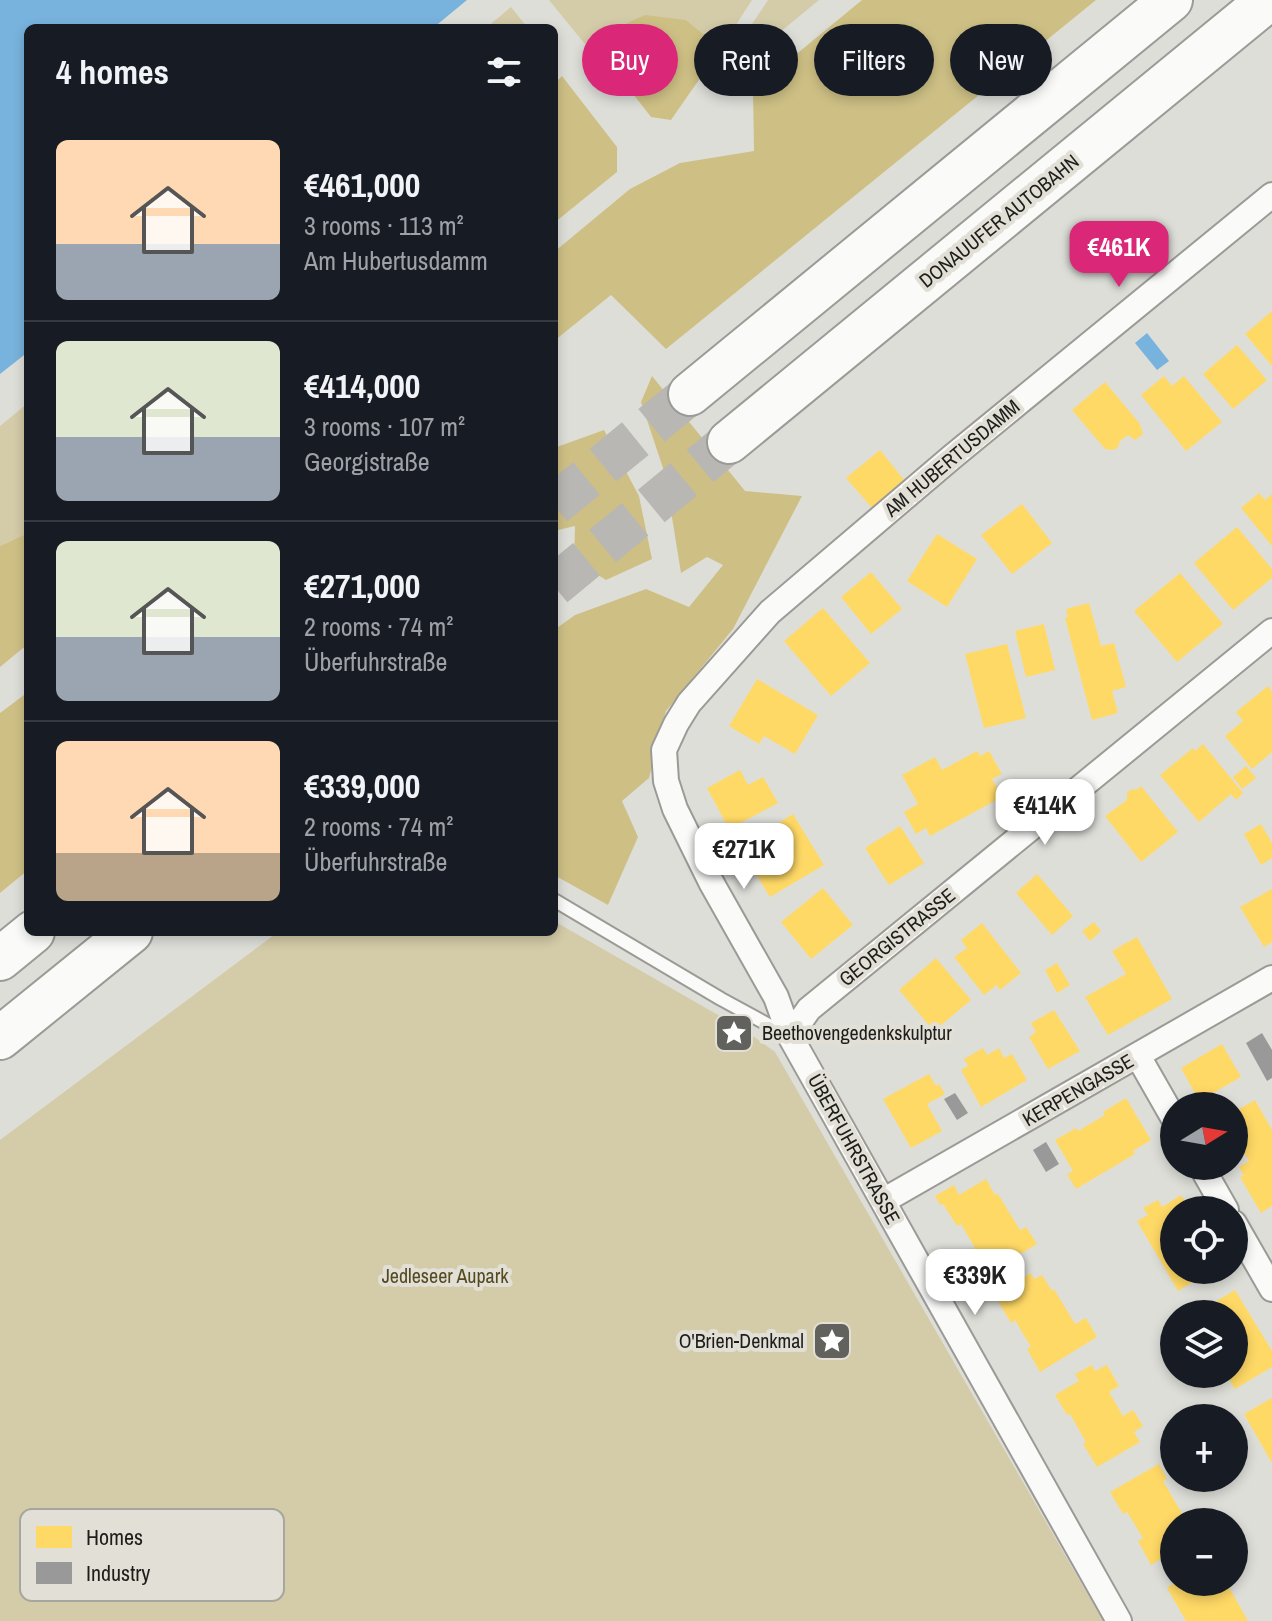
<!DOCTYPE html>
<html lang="en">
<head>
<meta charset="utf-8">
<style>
	:root { --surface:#171b24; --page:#20242c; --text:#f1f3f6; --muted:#9ea1a6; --line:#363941; --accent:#db2777 }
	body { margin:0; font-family:"Archivo Narrow",sans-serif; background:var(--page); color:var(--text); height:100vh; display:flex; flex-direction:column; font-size:30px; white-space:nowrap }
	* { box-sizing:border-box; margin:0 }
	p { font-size:26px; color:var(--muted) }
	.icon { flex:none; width:44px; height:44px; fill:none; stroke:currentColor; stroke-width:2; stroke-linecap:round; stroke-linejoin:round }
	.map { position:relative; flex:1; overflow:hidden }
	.side { position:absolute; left:24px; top:24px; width:534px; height:912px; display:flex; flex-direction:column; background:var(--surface); border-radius:12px; box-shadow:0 4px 12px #0003 }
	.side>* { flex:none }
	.top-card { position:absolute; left:582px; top:24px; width:570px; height:72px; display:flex; gap:16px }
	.needle { width:52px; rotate:79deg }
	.tools { position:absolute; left:1160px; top:1092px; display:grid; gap:16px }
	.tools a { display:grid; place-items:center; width:88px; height:88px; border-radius:50%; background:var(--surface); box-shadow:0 4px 12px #0003; font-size:40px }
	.price { position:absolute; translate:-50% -68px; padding:0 18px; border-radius:16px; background:#fff; color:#222; font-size:26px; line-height:52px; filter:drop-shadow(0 2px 4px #0008) }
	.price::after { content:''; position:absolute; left:50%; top:48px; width:24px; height:18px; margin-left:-12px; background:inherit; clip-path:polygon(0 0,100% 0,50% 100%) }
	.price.on { background:var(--accent); color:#fff }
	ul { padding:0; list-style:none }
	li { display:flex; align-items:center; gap:24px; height:200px; padding:0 32px }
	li+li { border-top:2px solid var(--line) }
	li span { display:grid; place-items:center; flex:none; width:224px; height:160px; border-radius:12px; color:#555 }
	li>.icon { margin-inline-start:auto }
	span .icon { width:96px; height:96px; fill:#fffc; stroke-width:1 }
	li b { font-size:34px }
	h2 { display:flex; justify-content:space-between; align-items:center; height:96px; padding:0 32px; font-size:34px }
	.tag { padding:0 28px; border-radius:36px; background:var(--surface); box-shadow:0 4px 12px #0003; font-size:28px; line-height:72px }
	.tag.on { background:var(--accent); color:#fff }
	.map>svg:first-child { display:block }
	.green { fill:#d4cba8 }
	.forest { fill:#cec085 }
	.water { fill:#78b3dd }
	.homes { fill:#ffd966 }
	.industry { fill:#999 }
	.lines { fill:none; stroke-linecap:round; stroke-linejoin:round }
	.motorway-tunnel { stroke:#b8b7b3; stroke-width:42; stroke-dasharray:42 21; stroke-linecap:butt }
	.service-casing { stroke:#9b9a96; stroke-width:16 }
	.minor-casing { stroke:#9b9a96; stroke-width:28 }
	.motorway-casing { stroke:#9b9a96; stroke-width:46 }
	.service { stroke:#fafaf9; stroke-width:12 }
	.minor { stroke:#fafaf9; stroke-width:24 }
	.motorway { stroke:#fafaf9; stroke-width:42 }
	.labels { text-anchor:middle; stroke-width:8; stroke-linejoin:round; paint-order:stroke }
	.street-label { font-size:20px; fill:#1e1d1a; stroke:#e1dfd6 }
	.poi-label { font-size:20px; fill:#1e1d1a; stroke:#e1dfd6; text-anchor:start }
	.park-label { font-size:20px; fill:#54491f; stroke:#e1dfd6 }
	.key { fill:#e1dfd6; stroke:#a6a59e; stroke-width:2 }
	.key-label { font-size:22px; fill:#1e1d1a }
</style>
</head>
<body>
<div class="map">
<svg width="1272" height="1621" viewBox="0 0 1272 1621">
	<rect width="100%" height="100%" fill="#deded9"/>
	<path class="green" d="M549,0H752L721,48L686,20L612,30L589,49Z
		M768,0H819L727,76L725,65Z
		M511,7L528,28H486Z
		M28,403V533L0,546V426Z
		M554,921L746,1031L775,1052L1103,1621H0V1140L278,932H554Z"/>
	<path class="forest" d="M862,0H1096L666,349L611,295L554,341V252L630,189L680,163L754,151L753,90Z
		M645,15L686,20L721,48L671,120L651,117L595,45L612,30Z
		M562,76L617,147V172L554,223V84Z
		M652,376L745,491L802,496L733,629L666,711L649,778L622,801L638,837L608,905L554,875V630L575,615L646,589L689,607L723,565L707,557L681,573L665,474L641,402Z
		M604,430L639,496L652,559L606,580L574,560L575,526L554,531V448Z
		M28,533V644L0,667V546Z
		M28,692V870L0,893V713Z"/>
	<path class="water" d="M0,0H467L433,28H28V352L0,374Z
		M1147,333L1169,361L1157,370L1135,343Z"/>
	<path class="homes" d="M1272,311V366L1245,334Z
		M1237,345L1267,380L1233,409L1203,374Z
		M1164,376L1172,386L1184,376L1222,422L1186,451L1141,395Z
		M1105,382L1140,424L1143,434L1135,440L1128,435L1120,441L1118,447L1114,450L1105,449L1072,410Z
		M880,450L905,481L873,509L846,478Z
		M1259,493L1265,500L1272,494V546L1241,508Z
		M1022,504L1052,543L1012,574L981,535Z
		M1237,527L1272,569V578L1233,610L1194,563Z
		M937,534L977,559L947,607L907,581Z
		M871,572L902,609L871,634L841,597Z
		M1180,573L1223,624L1177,662L1134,611Z
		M1089,603L1101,646L1114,643L1126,687L1112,691L1118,713L1092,720L1065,618L1068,617L1066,609Z
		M823,608L870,663L831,696L784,641Z
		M1044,624L1055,670L1026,677L1015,631Z
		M1007,644L1026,718L984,728L965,654Z
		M757,679L818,715L795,754L764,736L759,744L729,726Z
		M1268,686L1272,692V752L1252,769L1225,736L1243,721L1236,712Z
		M1203,744L1243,793L1236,800L1231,794L1199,822L1160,775L1193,748L1195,751Z
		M977,751L980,756L989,751L1002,774L992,779L1002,797L930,836L926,828L916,834L904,812L918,804L902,775L935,757L942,770Z
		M1246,766L1256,778L1242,789L1233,777Z
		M740,770L748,785L763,777L778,803L729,829L707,788Z
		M1141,786L1178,832L1141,862L1105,816L1127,800V793L1130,790L1138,789Z
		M793,814L824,865L770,897L739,847Z
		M1261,824L1272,843V858L1261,865L1244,834Z
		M900,826L924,863L889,885L865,848Z
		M1037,874L1073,916L1052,935L1016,893Z
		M823,888L853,925L811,959L781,922Z
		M1272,889V942L1264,947L1240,907Z
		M1094,922L1101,931L1090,941L1082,931Z
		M982,923L1021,973L1000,990L997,985L984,995L954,957L967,948L961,940Z
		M1137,937L1172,999L1108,1035L1085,997L1126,974L1112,951Z
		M936,958L971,1000L934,1031L899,990Z
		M1057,963L1070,985L1057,993L1045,970Z
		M1054,1010L1080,1051L1048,1069L1029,1037L1036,1032L1031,1023Z
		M1222,1044L1241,1077L1213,1093L1217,1100L1202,1106L1181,1068Z
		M983,1048L987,1055L999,1048L1004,1058L1012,1054L1027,1080L981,1107L961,1070L968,1066L964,1059Z
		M929,1074L936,1086L939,1084L945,1094L927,1104L942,1131L911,1148L883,1099Z
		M1126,1098L1151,1140L1133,1151L1135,1154L1076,1189L1067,1174L1073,1171L1055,1140L1076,1128L1078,1131L1105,1115L1103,1112Z
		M1255,1100L1272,1130V1206L1261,1213L1240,1177L1244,1176L1239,1167L1249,1161L1243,1151L1234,1156V1112Z
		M986,1179L995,1195L998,1194L1020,1230L1026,1227L1037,1244L985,1275L971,1251L975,1248L961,1224L957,1226L943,1204L940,1205L935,1196L954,1185L959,1195Z
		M1181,1195L1190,1210H1174V1270H1213L1178,1291L1137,1221L1148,1215L1143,1208L1158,1200L1162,1207Z
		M1031,1273L1034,1279L1042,1275L1052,1291L1054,1289L1075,1324L1086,1318L1097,1337L1040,1372L1027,1349L1031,1347L1015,1320L1011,1323L998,1301L1024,1286L1020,1280Z
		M1235,1290L1272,1351V1367L1235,1389L1226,1374H1234V1314H1195Z
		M1092,1365L1095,1371L1107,1365L1119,1386L1109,1392L1123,1416L1133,1410L1143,1426L1134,1432L1140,1442L1097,1467L1083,1444L1086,1442L1070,1414L1067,1415L1055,1395L1079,1381L1075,1374Z
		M1272,1398V1463L1244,1414Z
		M1159,1464L1167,1479L1163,1481L1187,1522H1174V1551L1151,1565L1138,1541L1143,1538L1127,1512L1123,1514L1110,1492Z
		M1176,1582H1226L1248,1621H1186L1167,1588Z"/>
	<path class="industry" d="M1262,1033L1272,1050V1078L1267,1081L1246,1043Z
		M955,1093L968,1113L957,1120L944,1099Z
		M1046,1142L1059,1164L1046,1172L1033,1150Z"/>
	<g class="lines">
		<path class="motorway-tunnel" d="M554,505L690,394
			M554,586L729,442"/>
		<g class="service-casing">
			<path id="service" d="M554,900L721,999L787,1035"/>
		</g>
		<g class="minor-casing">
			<path id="minor" d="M790,1036L809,1009L1272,631
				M1138,1056L1174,1119
				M1201,1166L1226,1210
				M883,1201L1272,978
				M1234,1223L1272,1289
				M1119,1621L790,1036L776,997L711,882L675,809L666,781L664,750L676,724L689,703L770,612L952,457L1272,195"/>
		</g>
		<g class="motorway-casing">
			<path id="motorway" d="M690,394L1171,0
				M729,442L1268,0
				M0,959L33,932
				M0,1038L131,932"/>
		</g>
		<use href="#service" class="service"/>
		<use href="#minor" class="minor"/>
		<use href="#motorway" class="motorway"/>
	</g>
	<defs>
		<g id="sight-square" transform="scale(2)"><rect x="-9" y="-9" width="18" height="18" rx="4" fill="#61615d" stroke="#e1dfd6"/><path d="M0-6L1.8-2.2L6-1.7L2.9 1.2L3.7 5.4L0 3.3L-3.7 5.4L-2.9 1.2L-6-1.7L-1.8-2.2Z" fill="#fff"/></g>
	</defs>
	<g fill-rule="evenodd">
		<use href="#sight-square" x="734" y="1033"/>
		<use href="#sight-square" x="832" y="1341"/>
	</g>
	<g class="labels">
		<g class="street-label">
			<text transform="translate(999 221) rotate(-39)" y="7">DONAUUFER AUTOBAHN</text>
			<text transform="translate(952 458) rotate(-40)" y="7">AM HUBERTUSDAMM</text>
			<text transform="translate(897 937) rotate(-39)" y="7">GEORGISTRASSE</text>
			<text transform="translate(1078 1090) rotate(-30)" y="7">KERPENGASSE</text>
			<text transform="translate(854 1149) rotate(61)" y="7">ÜBERFUHRSTRASSE</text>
		</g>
		<g class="poi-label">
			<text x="762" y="1040">Beethovengedenkskulptur</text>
			<text x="804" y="1348" text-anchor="end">O'Brien-Denkmal</text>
		</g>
		<g class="park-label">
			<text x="445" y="1283">Jedleseer Aupark</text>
		</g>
	</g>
	<rect x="20" y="1509" width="264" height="92" rx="12" class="key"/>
	<rect x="36" y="1526" width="36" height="22" fill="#ffd966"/>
	<rect x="36" y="1562" width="36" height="22" fill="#999"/>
	<g class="key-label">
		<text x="86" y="1545">Homes</text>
		<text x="86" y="1581">Industry</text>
	</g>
</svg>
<div class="tools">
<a><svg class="needle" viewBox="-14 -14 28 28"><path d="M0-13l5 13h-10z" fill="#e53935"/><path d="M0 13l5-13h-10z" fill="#9ea1a6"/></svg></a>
<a><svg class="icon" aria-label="locate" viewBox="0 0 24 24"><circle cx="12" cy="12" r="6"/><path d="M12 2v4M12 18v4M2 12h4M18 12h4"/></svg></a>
<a><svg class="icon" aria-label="layers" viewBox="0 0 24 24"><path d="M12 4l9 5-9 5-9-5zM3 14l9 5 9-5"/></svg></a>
<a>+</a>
<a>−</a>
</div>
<b class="price on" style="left:1119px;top:289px">€461K</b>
<b class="price" style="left:1045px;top:847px">€414K</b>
<b class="price" style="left:744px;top:891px">€271K</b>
<b class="price" style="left:975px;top:1317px">€339K</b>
<div class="top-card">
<a class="tag on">Buy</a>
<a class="tag">Rent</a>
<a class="tag">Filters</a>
<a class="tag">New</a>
</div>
<section class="side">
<h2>4 homes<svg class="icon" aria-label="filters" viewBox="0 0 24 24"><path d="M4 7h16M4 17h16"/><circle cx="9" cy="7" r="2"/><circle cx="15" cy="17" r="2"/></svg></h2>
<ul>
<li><span style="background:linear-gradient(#ffd9b3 65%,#9aa5b1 0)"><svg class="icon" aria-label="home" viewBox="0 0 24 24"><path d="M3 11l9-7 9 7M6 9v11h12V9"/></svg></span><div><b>€461,000</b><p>3 rooms · 113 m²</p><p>Am Hubertusdamm</p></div></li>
<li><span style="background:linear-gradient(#dfe7d0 60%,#9aa5b1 0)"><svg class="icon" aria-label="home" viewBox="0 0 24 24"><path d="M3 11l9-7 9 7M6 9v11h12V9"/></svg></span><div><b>€414,000</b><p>3 rooms · 107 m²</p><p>Georgistraße</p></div></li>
<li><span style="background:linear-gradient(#dfe7d0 60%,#9aa5b1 0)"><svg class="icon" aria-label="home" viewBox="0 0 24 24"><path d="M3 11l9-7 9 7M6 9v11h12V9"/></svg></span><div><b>€271,000</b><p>2 rooms · 74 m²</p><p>Überfuhrstraße</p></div></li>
<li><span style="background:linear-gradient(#ffd9b3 70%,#b9a48a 0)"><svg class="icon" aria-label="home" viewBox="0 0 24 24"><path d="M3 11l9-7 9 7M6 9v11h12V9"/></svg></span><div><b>€339,000</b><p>2 rooms · 74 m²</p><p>Überfuhrstraße</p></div></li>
</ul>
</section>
</div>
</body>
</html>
